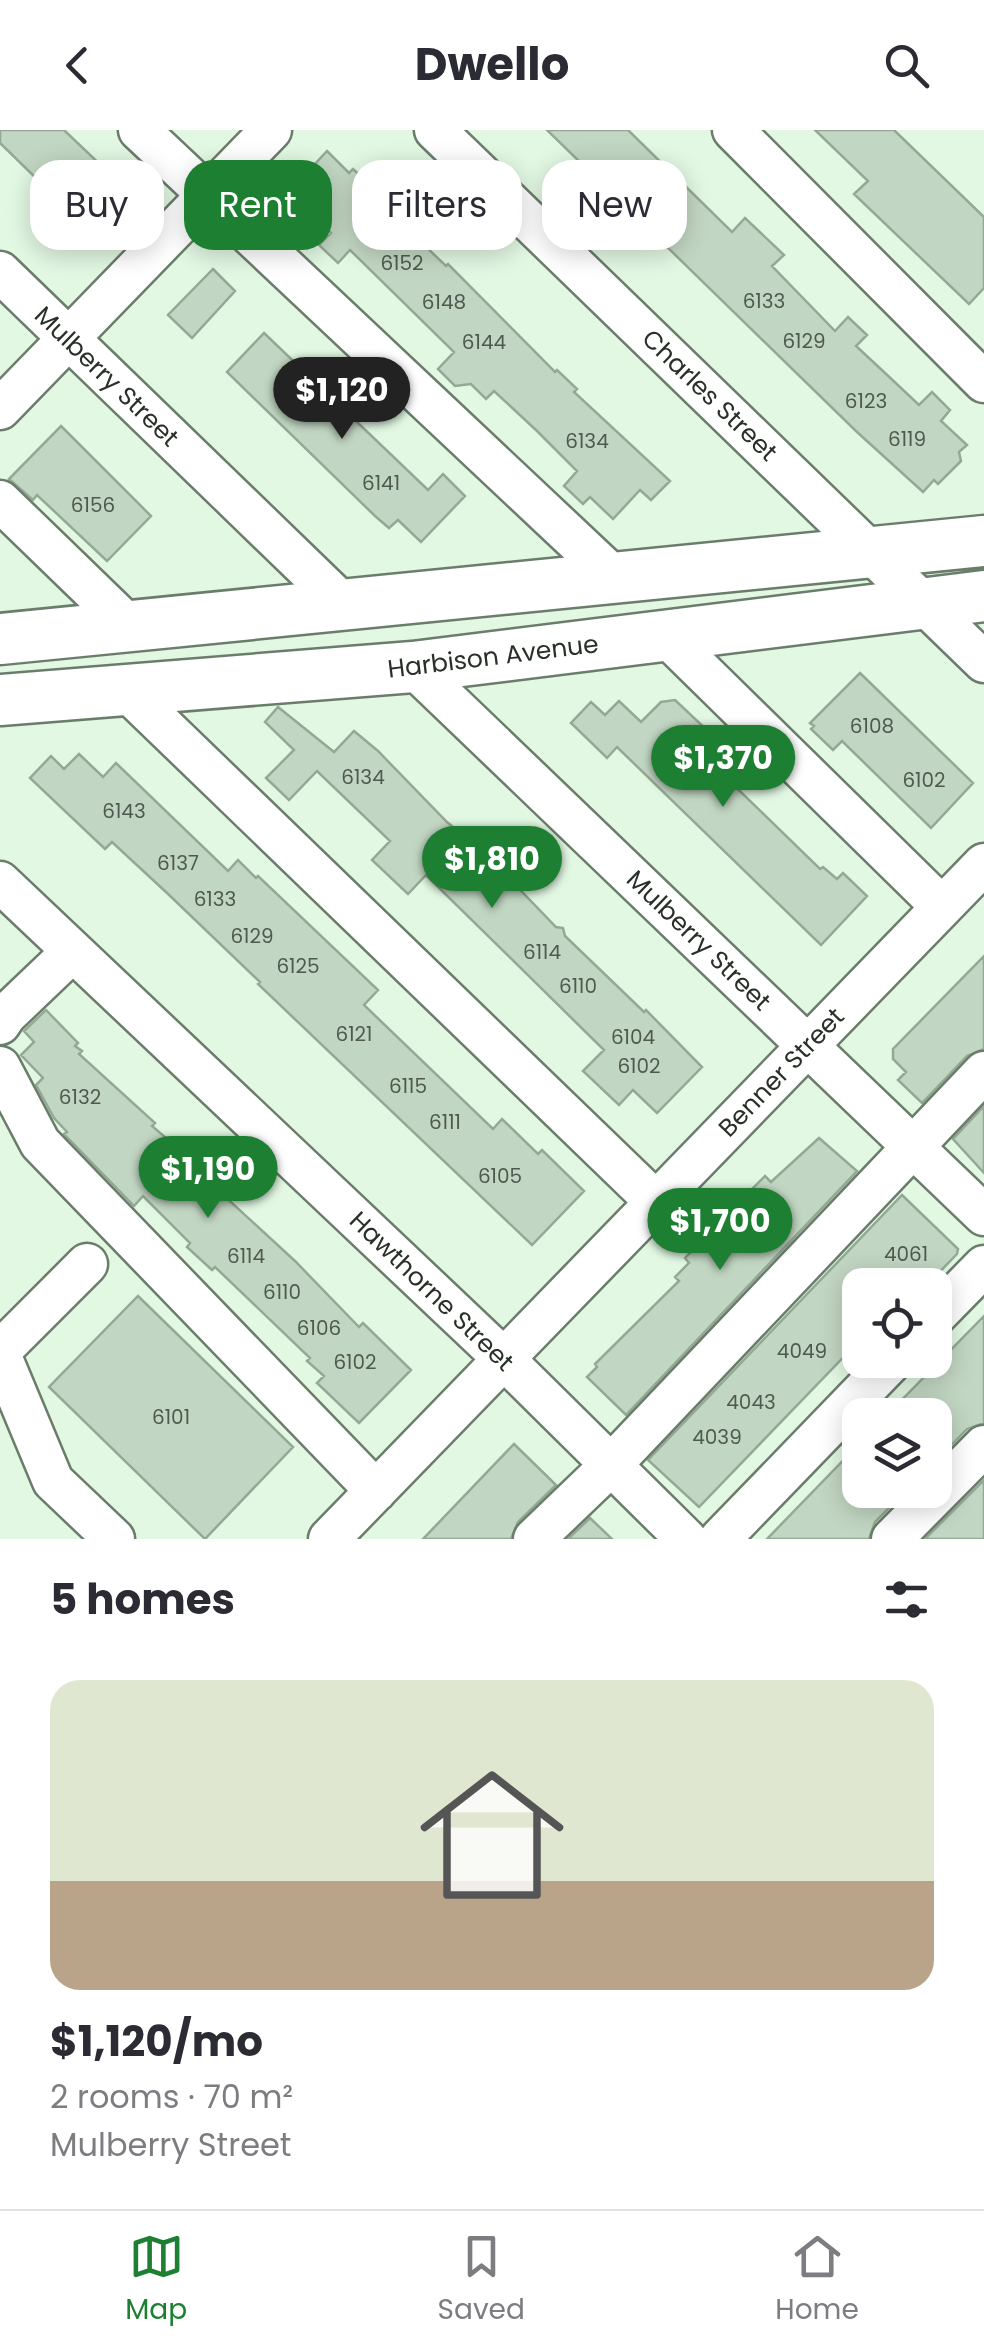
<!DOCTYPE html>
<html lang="en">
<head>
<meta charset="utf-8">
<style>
	:root { --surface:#fff; --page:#f2f2f3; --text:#2b2b33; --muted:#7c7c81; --line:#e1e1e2; --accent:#1c7f32 }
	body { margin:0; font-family:Poppins,sans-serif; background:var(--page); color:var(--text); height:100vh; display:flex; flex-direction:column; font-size:38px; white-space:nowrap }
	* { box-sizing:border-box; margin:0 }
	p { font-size:32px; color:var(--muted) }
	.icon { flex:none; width:55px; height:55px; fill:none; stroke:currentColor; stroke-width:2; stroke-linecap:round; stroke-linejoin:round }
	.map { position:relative; height:1409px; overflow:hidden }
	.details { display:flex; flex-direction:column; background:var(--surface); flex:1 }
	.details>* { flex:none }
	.hud { position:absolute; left:30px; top:30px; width:925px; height:90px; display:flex; gap:20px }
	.controls { position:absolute; left:842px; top:1138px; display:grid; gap:20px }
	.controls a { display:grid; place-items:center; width:110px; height:110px; border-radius:20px; background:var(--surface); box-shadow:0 5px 25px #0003; font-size:50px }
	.price { position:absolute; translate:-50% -85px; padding:0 22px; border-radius:35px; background:var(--accent); color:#fff; font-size:32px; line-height:65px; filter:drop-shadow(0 2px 5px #0008) }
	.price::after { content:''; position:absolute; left:50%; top:60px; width:30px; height:22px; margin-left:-15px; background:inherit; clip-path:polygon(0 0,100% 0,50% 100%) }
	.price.current { background:#222; color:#fff }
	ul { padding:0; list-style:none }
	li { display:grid; align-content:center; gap:20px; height:530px; padding:0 50px }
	li span { display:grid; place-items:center; height:310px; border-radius:30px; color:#555 }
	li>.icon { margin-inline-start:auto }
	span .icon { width:180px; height:180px; fill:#fffc; stroke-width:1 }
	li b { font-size:42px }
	h2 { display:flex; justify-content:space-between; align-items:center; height:120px; padding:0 50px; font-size:42px }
	.pill { padding:0 35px; border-radius:30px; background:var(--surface); box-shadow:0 5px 25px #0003; font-size:35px; line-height:90px }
	.pill.current { background:var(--accent); color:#fff }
	header { display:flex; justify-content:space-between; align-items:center; height:130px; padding:0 50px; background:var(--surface); font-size:45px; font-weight:700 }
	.tab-bar { display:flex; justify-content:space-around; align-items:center; height:140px; border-top:2px solid var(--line); background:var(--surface); font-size:28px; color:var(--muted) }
	.tab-bar a { display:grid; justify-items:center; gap:5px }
	.tab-bar .current { color:var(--accent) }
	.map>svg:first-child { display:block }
	.building { fill:#c2d7c3; stroke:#94a995; stroke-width:2.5 }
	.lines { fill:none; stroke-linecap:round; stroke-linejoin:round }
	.minor-casing { stroke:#6a7d6b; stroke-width:45 }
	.major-casing { stroke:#6a7d6b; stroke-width:55 }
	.minor { stroke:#fff; stroke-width:40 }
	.major { stroke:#fff; stroke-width:50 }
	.labels { text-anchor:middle; stroke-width:8; stroke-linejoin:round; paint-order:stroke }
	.number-label { font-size:20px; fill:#4e5a4f }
	.street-label { font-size:25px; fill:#283028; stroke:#fff }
</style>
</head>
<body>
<header><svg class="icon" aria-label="back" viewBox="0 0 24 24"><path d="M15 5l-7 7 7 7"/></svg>Dwello<svg class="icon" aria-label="search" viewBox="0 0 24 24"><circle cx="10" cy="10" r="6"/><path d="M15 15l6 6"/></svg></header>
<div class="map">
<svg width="984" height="1409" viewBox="0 0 984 1409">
	<rect width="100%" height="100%" fill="#e2f8e3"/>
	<path class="building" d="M0,0H64L128,61L90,101L0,13Z
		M547,0H628L732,102L745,88L784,125L772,136L835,201L848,187L867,205L856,216L884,242L919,275L932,262L950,280L941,291L967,315L959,322L961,331L938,354L934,350L923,362L857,302Z
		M815,0H894L984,87V158L969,174L854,64L868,51Z
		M327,21L349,43L353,39L374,58L370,63L446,136L448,134L555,242L557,240L577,259L574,262L670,351L651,370L640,360L613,389L590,367L583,374L564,356L577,341L537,301L494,261L486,269L471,254L455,256L438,239L454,222L350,120L338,133L319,115L331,103L289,62Z
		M213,139L235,161L192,208L168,185Z
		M264,203L428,360L443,344L465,366L421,412L398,390L389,398L375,386L227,242Z
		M61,296L151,386L107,431L37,365L33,370L9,349Z
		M860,543L973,653L931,698L842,611L833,620L811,599L814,596L810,593Z
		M675,570L708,601L719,617L708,630L820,739L823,737L837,749L843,743L867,766L821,815L617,617L607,628L571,593L591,572L605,585L619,571L641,592L661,572Z
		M278,577L334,622L354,601L378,621L447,692L477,717L493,747L500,739L556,797L563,798L565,806L644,882L646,880L702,937L657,983L633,960L619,975L583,941L604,920L426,745L408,764L372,730L390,711L317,641L289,670L266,648L294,620L265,592Z
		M79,624L103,647L116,633L228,741L238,730L256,748L258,746L378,860L364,875L493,999L502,989L538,1024L542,1020L584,1061L532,1115L258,854L260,852L167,763L112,712L105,719L30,648L51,626L64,639Z
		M984,826V919L967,926L922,973L898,950L906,942L893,929V919Z
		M46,880L78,913L75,916L82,921L79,924L155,993L152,996L185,1024L182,1027L295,1131L359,1197L363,1193L411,1240L359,1293L317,1253L324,1246L307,1231L310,1228L215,1137L212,1140L187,1117L190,1113L143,1066L134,1076L64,1004L67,1002L54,988L36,955L43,948L21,925L34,912L24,901Z
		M984,976V1043L953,1009Z
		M819,1008L857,1041L626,1285L587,1247L597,1237L595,1234L679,1151L675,1147L689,1133L685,1128L729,1082L765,1046L771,1052Z
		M902,1065L958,1119L957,1124L927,1155H860V1210L699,1377L648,1330Z
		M138,1166L293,1317L205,1409L49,1257Z
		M984,1186V1293L967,1299L935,1332V1285H887Z
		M860,1313V1360H907L875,1392L869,1409H767Z
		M514,1314L556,1355L518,1392L511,1409H423Z
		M984,1350V1409H925Z
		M590,1388L612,1409H568Z"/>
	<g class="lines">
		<g class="minor-casing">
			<path id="minor" d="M139,0L615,448
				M435,0L984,532
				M733,0L984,252
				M0,142L344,475
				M0,279L271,0
				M0,371L129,496
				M665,505L942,777
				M413,537L984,1085
				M126,560L656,1072
				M0,752L504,1229L686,1409
				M0,894L6,885L73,821
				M0,937L40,1013L376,1361
				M935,1186L984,1136
				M0,1221L87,1134
				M0,1224L53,1351L114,1409
				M329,1409L984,734
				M534,1409L611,1335L984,942
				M720,1409L893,1230
				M892,1409L984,1316"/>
		</g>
		<g class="major-casing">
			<path id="major" d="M0,509L984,411
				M0,570L413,537L984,466"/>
		</g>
		<use href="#minor" class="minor"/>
		<use href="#major" class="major"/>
	</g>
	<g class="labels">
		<g class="number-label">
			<text x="402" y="140">6152</text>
			<text x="764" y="178">6133</text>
			<text x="444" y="179">6148</text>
			<text x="804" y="218">6129</text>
			<text x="484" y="219">6144</text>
			<text x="866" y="278">6123</text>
			<text x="907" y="316">6119</text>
			<text x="587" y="318">6134</text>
			<text x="381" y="360">6141</text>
			<text x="93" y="382">6156</text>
			<text x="872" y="603">6108</text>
			<text x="363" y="654">6134</text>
			<text x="924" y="657">6102</text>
			<text x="124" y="688">6143</text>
			<text x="178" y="740">6137</text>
			<text x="215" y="776">6133</text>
			<text x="252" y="813">6129</text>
			<text x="542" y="829">6114</text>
			<text x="298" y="843">6125</text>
			<text x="578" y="863">6110</text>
			<text x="354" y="911">6121</text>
			<text x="633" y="914">6104</text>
			<text x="639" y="943">6102</text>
			<text x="408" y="963">6115</text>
			<text x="80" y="974">6132</text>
			<text x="445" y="999">6111</text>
			<text x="500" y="1053">6105</text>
			<text x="906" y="1131">4061</text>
			<text x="246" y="1133">6114</text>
			<text x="282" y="1169">6110</text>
			<text x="319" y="1205">6106</text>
			<text x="802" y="1228">4049</text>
			<text x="355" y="1239">6102</text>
			<text x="751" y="1279">4043</text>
			<text x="171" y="1294">6101</text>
			<text x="717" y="1314">4039</text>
		</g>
		<g class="street-label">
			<text transform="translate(107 246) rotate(44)" y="9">Mulberry Street</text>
			<text transform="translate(710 265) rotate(44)" y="9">Charles Street</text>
			<text transform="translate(493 526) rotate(-7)" y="9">Harbison Avenue</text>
			<text transform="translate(699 810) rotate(44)" y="9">Mulberry Street</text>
			<text transform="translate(781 942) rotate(-46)" y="9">Benner Street</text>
			<text transform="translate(432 1161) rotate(44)" y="9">Hawthorne Street</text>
		</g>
	</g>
</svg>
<div class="controls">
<a><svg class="icon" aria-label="locate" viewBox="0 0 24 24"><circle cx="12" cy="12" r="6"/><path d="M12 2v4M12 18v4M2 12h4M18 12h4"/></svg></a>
<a><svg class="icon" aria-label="layers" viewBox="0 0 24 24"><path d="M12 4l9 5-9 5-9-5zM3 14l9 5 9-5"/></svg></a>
</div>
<b class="price current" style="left:342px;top:312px">$1,120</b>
<b class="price" style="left:723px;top:680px">$1,370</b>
<b class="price" style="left:492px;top:781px">$1,810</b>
<b class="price" style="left:208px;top:1091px">$1,190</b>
<b class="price" style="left:720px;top:1143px">$1,700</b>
<div class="hud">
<a class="pill">Buy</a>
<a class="pill current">Rent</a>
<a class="pill">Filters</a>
<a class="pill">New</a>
</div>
</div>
<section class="details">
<h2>5 homes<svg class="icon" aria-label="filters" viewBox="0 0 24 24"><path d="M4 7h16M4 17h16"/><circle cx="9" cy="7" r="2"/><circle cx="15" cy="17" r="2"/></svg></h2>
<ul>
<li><span style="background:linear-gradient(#dfe7d0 65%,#b9a48a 0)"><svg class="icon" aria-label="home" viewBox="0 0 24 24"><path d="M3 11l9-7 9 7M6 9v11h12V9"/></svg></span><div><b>$1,120/mo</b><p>2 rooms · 70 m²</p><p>Mulberry Street</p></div></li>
</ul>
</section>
<nav class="tab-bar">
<a class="current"><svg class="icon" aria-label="map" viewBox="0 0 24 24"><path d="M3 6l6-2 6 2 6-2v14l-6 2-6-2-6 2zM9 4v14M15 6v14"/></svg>Map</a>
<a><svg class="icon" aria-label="saved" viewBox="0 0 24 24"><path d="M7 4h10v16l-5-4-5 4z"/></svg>Saved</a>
<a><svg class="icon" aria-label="home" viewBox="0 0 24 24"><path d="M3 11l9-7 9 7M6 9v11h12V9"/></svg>Home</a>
</nav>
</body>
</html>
